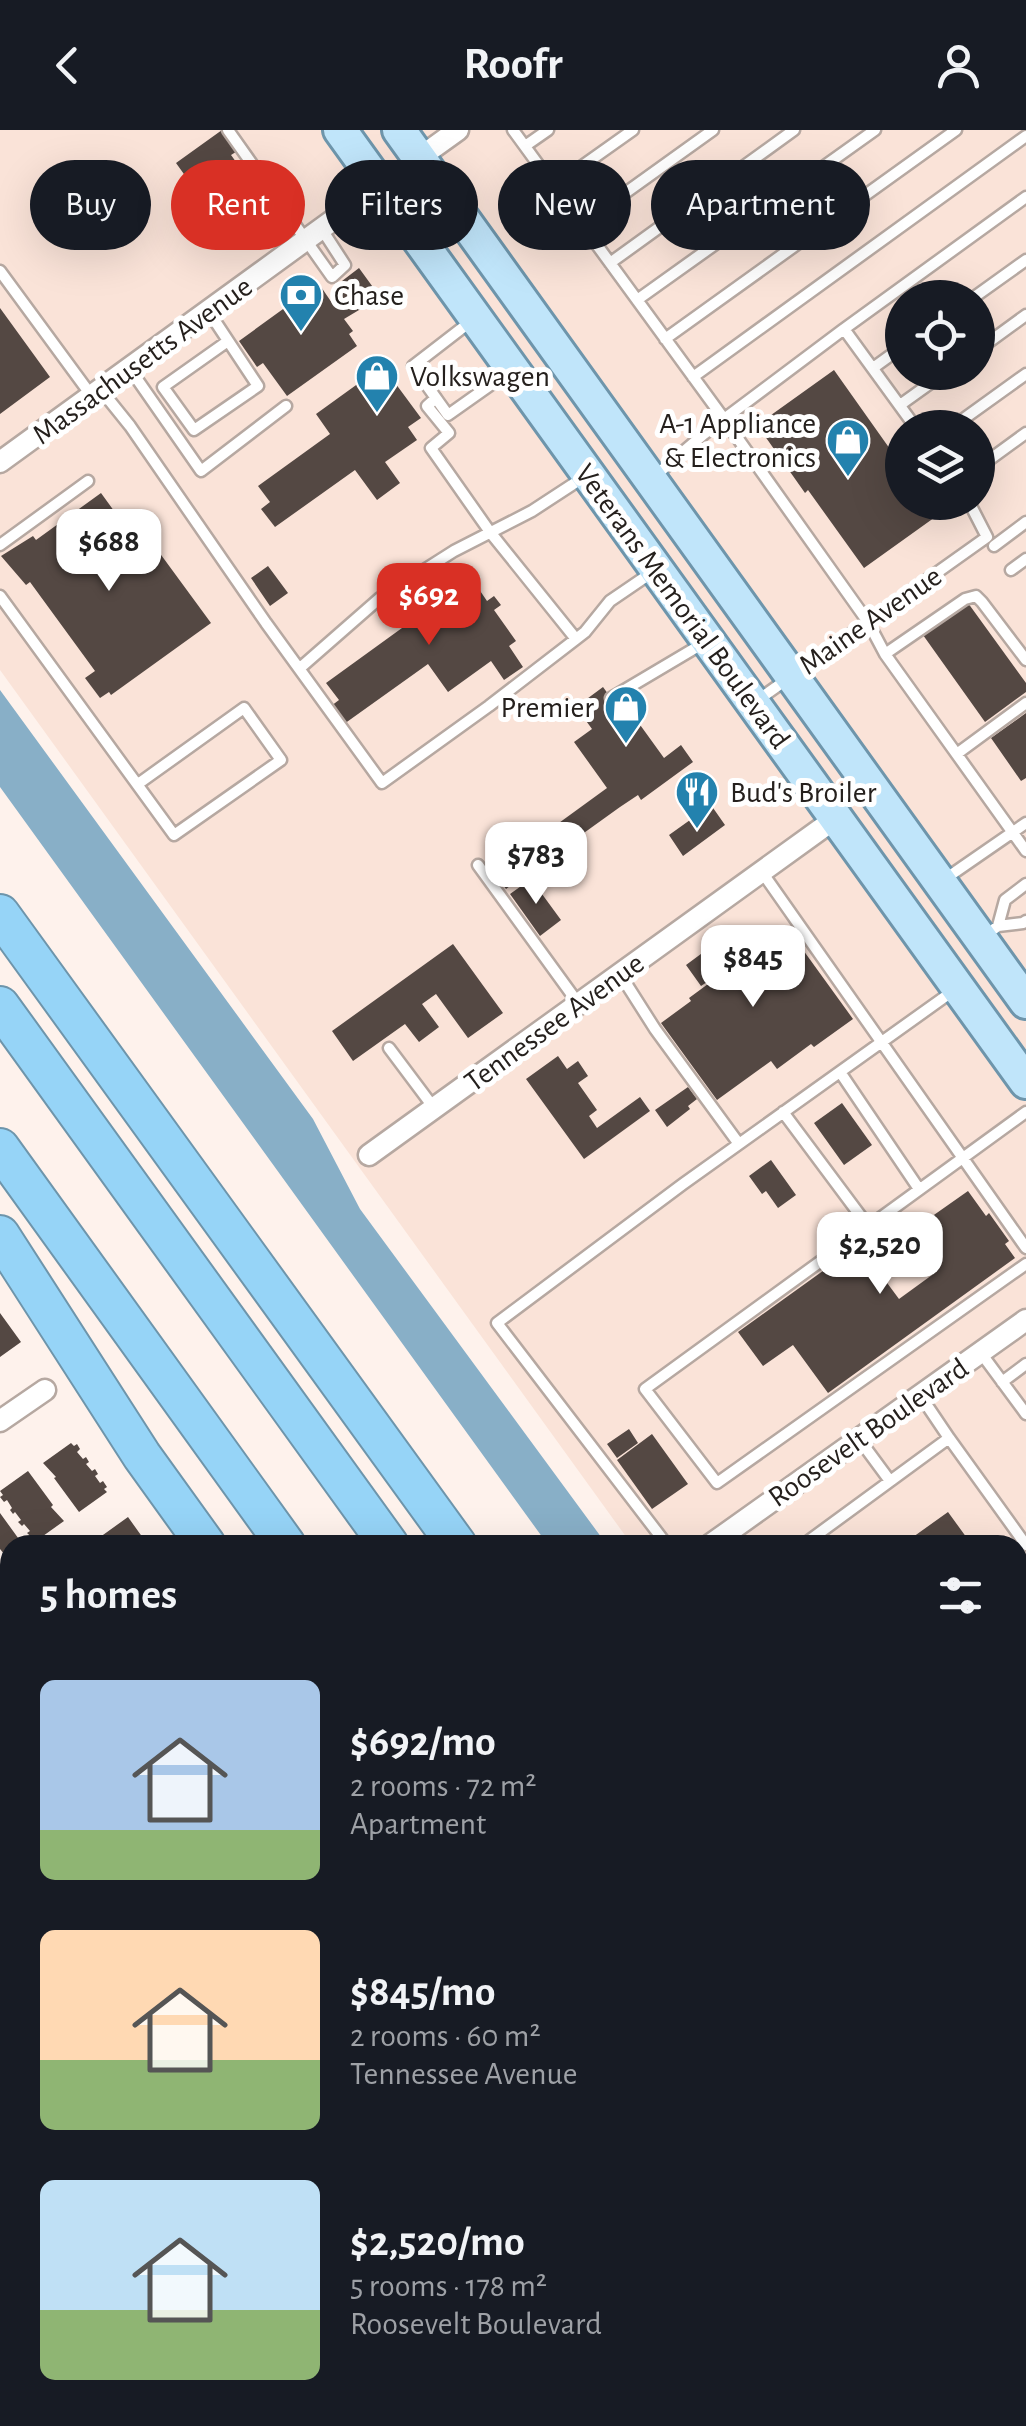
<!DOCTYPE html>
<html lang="en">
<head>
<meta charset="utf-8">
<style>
	:root { --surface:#171b24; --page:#242831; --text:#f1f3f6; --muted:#9ea1a6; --accent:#d93025 }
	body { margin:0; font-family:"Alegreya Sans",sans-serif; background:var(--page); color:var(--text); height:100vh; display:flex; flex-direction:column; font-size:38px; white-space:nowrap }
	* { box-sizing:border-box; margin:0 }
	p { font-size:32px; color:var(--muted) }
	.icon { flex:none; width:55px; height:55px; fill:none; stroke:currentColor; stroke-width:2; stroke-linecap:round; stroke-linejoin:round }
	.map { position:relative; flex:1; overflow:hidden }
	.drawer { position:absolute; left:0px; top:1405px; width:1028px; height:892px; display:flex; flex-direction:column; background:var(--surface); border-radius:30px 30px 0 0; box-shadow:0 10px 40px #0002 }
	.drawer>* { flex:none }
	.top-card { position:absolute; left:30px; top:30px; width:968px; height:90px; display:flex; gap:20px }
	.buttons { position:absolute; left:885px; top:150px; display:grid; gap:20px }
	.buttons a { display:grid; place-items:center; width:110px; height:110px; border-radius:50%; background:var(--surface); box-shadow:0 10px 40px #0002; font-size:50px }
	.price { position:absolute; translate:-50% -85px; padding:0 22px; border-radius:20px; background:#fff; color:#222; font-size:32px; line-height:65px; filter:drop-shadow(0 2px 5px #0008) }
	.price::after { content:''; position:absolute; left:50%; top:60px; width:30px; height:22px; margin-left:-15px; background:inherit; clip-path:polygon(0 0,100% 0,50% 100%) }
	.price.selected { background:var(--accent); color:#fff }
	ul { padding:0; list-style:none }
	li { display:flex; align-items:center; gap:30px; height:250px; padding:0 40px }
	li span { display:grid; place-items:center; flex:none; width:280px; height:200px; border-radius:15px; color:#555 }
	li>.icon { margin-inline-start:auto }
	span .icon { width:120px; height:120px; fill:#fffc; stroke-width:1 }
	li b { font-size:42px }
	h2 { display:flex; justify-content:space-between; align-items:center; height:120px; padding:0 40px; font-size:42px }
	.pill { padding:0 35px; border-radius:45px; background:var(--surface); box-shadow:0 10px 40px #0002; font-size:35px; line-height:90px }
	.pill.selected { background:var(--accent); color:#fff }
	header { display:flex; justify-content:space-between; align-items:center; height:130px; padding:0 40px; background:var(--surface); font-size:45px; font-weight:700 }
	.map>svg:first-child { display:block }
	.built { fill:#fae3d8; fill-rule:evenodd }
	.water { fill:#88afc7 }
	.building { fill:#544843 }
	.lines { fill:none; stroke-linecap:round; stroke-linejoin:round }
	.lane-casing { stroke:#b6a8a1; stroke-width:15 }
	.street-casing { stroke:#b6a8a1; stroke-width:25 }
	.primary-casing { stroke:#6e95ab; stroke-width:38 }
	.highway-casing { stroke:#6e95ab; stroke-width:42 }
	.lane { stroke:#fff; stroke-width:10 }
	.street { stroke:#fff; stroke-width:20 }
	.primary { stroke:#c0e5fa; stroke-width:32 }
	.highway { stroke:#96d4f7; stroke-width:38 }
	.labels { text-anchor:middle; stroke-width:10; stroke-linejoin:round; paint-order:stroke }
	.poi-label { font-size:30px; fill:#25201d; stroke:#fff; text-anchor:start }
	.street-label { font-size:30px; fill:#25201d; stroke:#fff }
</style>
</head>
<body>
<header><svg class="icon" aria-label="back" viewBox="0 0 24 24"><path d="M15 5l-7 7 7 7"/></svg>Roofr<svg class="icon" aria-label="person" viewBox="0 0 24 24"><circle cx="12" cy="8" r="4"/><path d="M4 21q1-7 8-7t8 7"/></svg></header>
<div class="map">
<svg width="1026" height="2296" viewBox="0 0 1026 2296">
	<rect width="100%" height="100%" fill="#fef2ec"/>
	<path class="built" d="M0,0H1026V1960L1018,1948V1415H632L0,540ZM902,168H978V242H902ZM902,298H978V372H902Z"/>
	<path class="water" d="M0,560L313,989L360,1079L607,1415H548L0,657Z
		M1018,1975L1026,1986V2084L1018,2072Z"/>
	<path class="building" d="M222,0H225L239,20L231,25L259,64L219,93L176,33Z
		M359,138L375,160L360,171L364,177L344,189L353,201L349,204L357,216L287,266L263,233L257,237L239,211L290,174L281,161L309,160L315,148L332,173V170L348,158L342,151Z
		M0,178L50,247L0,284Z
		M834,240L902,336V372H929L938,385L864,438L808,360L805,363L757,295Z
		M387,242L421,288L408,297L417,310L385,332L400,353L377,370L355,340L275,397L261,379L270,372L258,356L330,304L316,284L370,245L375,251Z
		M101,363L146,425L156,418L211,493L111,565L109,562L100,568L85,548L95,541L30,452L26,455L1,426L33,406L36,410Z
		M268,436L288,463L270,476L251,448Z
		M472,449L487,471L494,466L501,475L494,480L516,511L509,516L523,537L504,550L491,531L448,562L428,534L344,594L331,576L339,570L326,553L402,498L386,476L415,456L431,478Z
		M968,473L1026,553V562L985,592L923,505Z
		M603,557L619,579L625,574L664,628L681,615L693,632L641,670L638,665L620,677L506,759L493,741L607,658L574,612L592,599L576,577Z
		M1026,583V648L1021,651L991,608Z
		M711,675L725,695L683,726L669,705Z
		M531,749L561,790L540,806L510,764Z
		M785,795L853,889L814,917L811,914L777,939L771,931L717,970L661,893L691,871L689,868L708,854L707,852L701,856L686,835L732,801L747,822Z
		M453,814L503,883L468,908L436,864L422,874L439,897L419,912L405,894L353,931L332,901Z
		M558,926L567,939L578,931L588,946L578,953L597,980L589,986L597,998L640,967L650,981L584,1029L526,949Z
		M688,957L697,969L688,976L690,979L667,997L655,980Z
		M842,973L872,1015L844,1035L814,993Z
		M771,1030L796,1065L778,1078L766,1061L762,1064L749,1046Z
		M968,1061L986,1086L989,1083L1009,1111L1005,1114L1015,1128L828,1263L793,1215L763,1236L738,1202L859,1115L899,1169L932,1145L904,1106Z
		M0,1183L21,1212L0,1227Z
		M629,1299L638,1313L617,1328L607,1314Z
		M652,1304L688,1354L652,1379L617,1330Z
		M71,1313L74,1316L77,1314L80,1319L77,1322L83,1329L86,1327L89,1332L86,1334L92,1341L95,1339L98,1344L95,1346L100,1353L103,1351L107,1357L104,1359L107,1362L79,1382L54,1348L56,1347L43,1333Z
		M28,1341L53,1375L51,1377L64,1391L36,1411L27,1403L30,1401L24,1394L22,1396L18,1392L21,1390L15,1382L13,1384L10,1380L12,1378L7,1370L4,1372L0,1367L3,1365L0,1361Z
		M948,1382L972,1415H909L906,1412Z
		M0,1383L21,1412L10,1415V1419L4,1424L0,1419Z
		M128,1387L148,1415H89Z
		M1026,1458V1559L1018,1565V1464Z
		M4,1475L10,1483V1519L0,1506V1478Z
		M0,1684L10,1697L7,1703L10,1707V1722L0,1729Z
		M10,1799V1826L4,1817L8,1814L2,1805Z
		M1026,1845V1932L1018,1921V1851Z
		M0,1965L10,1979V2021L0,2028Z
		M10,2147V2185L7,2187L0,2176V2154Z
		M27,2288H73L75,2291L68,2296H33Z
		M83,2288H104L92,2296H89Z
		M251,2288H282L289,2296H248L254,2292Z
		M289,2288H320L308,2296H295Z
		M507,2288H547L552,2294L513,2296Z
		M645,2288H649L655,2296H633Z
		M664,2288H696L702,2296H663L667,2292Z"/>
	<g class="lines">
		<g class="lane-casing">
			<path id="lane" d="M228,0L332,147L345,135L321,98
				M513,0L724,289L868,492L885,524L1026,721
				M525,16L548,0
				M554,56L633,0
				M582,94L713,0
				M610,133L794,0
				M0,141L91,265
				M973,168L1026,130
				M637,170L875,0
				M209,182L258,256L194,300L163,257L228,211
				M470,192L413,236L448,285L510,241
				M665,209L956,0
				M978,220L1026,185
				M873,238L902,217
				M130,239L201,341L286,276
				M693,247L1026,6
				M101,260L130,296L266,493L382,653L489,576L576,509L585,502L610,471L654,441
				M436,268L427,276L449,303L431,318L490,402L576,509
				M900,275L946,242
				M916,298L844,199L1026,67
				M951,298L1026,244
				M978,338L1026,303
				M655,346L704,304L844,199
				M0,415L88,351
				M994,416L1026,392
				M1011,440L1026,429
				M0,466L174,705L281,630L244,578L138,654
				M885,524L965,469L976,466L982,472L1026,530
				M300,538L380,468L454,421L532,381L584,347
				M611,568L702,514
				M755,572L987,407L969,372
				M958,623L1026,573
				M478,735L578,873
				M762,742L1026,1118
				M945,749L1026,693
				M998,796L1005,770L1026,754
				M994,799L998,796L1023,793L1026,791
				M620,844L655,899L739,1014
				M389,918L434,978
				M840,942L919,1059
				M783,982L868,1096
				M1026,982L645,1259L717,1353L1026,1134
				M981,1223L1026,1284
				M1002,1252L1026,1234
				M920,1265L949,1308
				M859,1309L890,1351
				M667,1415L497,1193L683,1054L953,861
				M803,1415L949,1308L1026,1415
				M1018,1585L1026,1579
				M1018,1710L1026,1704
				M1018,1836L1026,1830"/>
		</g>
		<g class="street-casing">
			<path id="street" d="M419,28L458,0
				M0,332L380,56
				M369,1025L836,688
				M0,1291L45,1260
				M710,1415L1026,1190
				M0,1607L10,1600
				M0,1639L10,1653
				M0,1927L10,1920
				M0,2240L10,2233
				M465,2288L471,2296
				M368,2296L379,2288"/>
		</g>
		<g class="primary-casing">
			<path id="primary" d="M340,0L1026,952
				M399,0L1026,872"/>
		</g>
		<g class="highway-casing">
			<path id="highway" d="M0,784L457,1415
				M0,876L389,1415
				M0,1018L286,1415
				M0,1105L142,1326L206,1415
				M1018,2186L1026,2197
				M1018,2266L1026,2276
				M822,2288L828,2296
				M914,2288L921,2296
				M968,2288L974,2296"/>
		</g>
		<use href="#lane" class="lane"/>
		<use href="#street" class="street"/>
		<use href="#primary" class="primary"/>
		<use href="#highway" class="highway"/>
	</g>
	<defs>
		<g id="bank-pin" transform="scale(2.25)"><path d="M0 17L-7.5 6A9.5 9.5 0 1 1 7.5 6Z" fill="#2382ae" stroke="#fff"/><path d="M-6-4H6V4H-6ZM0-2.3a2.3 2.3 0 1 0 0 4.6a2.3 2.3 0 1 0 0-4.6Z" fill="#fff"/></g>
		<g id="shop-pin" transform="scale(2.25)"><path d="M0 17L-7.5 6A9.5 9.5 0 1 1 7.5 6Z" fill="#2382ae" stroke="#fff"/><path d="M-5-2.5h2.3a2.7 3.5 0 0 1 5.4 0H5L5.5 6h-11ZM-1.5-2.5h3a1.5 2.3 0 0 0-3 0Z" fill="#fff"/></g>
		<g id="restaurant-pin" transform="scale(2.25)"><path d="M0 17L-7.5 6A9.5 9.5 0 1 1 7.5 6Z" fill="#2382ae" stroke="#fff"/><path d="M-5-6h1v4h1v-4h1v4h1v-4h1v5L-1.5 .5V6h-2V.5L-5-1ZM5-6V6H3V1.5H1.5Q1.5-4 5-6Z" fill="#fff"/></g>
	</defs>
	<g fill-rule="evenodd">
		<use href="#bank-pin" x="301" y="165"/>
		<use href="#shop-pin" x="377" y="246"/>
		<use href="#shop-pin" x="848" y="310"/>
		<use href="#shop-pin" x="626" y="577"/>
		<use href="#restaurant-pin" x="697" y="662"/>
	</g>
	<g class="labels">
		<g class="poi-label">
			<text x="334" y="175">Chase</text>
			<text x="410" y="256">Volkswagen</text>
			<text x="816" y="303" text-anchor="end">A-1 Appliance<tspan x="816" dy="34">&amp; Electronics</tspan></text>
			<text x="594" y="587" text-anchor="end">Premier</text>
			<text x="730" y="672">Bud's Broiler</text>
		</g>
		<g class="street-label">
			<text transform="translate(142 230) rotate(-36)" y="10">Massachusetts Avenue</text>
			<text transform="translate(683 476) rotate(54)" y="10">Veterans Memorial Boulevard</text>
			<text transform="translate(870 490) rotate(-35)" y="10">Maine Avenue</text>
			<text transform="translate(554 892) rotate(-36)" y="10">Tennessee Avenue</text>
			<text transform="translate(868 1302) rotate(-35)" y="10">Roosevelt Boulevard</text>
		</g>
	</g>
</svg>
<div class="buttons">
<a><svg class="icon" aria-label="locate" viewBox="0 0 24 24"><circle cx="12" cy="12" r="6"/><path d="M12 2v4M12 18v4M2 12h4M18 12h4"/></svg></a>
<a><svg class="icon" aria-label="layers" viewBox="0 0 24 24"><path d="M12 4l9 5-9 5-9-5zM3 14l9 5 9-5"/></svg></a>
</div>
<b class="price" style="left:109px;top:464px">$688</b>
<b class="price selected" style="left:429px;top:518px">$692</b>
<b class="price" style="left:536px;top:777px">$783</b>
<b class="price" style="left:753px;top:880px">$845</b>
<b class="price" style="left:880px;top:1167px">$2,520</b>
<div class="top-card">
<a class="pill">Buy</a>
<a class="pill selected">Rent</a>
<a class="pill">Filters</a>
<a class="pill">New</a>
<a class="pill">Apartment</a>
</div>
<section class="drawer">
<h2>5 homes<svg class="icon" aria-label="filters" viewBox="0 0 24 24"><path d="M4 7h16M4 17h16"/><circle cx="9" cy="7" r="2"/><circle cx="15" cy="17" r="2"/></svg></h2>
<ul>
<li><span style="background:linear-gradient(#a9c7e8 75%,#8fb573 0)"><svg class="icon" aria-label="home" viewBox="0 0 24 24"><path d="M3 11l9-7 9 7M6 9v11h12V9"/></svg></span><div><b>$692/mo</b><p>2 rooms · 72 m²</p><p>Apartment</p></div></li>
<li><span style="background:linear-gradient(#ffd9b3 65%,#8fb573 0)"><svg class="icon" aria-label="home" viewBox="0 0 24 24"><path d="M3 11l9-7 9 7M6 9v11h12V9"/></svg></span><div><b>$845/mo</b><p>2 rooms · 60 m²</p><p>Tennessee Avenue</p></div></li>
<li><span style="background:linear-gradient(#bfe0f5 65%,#8fb573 0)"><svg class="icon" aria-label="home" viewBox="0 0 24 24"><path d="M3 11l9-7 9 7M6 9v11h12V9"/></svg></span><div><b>$2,520/mo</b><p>5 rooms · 178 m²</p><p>Roosevelt Boulevard</p></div></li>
</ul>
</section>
</div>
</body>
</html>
